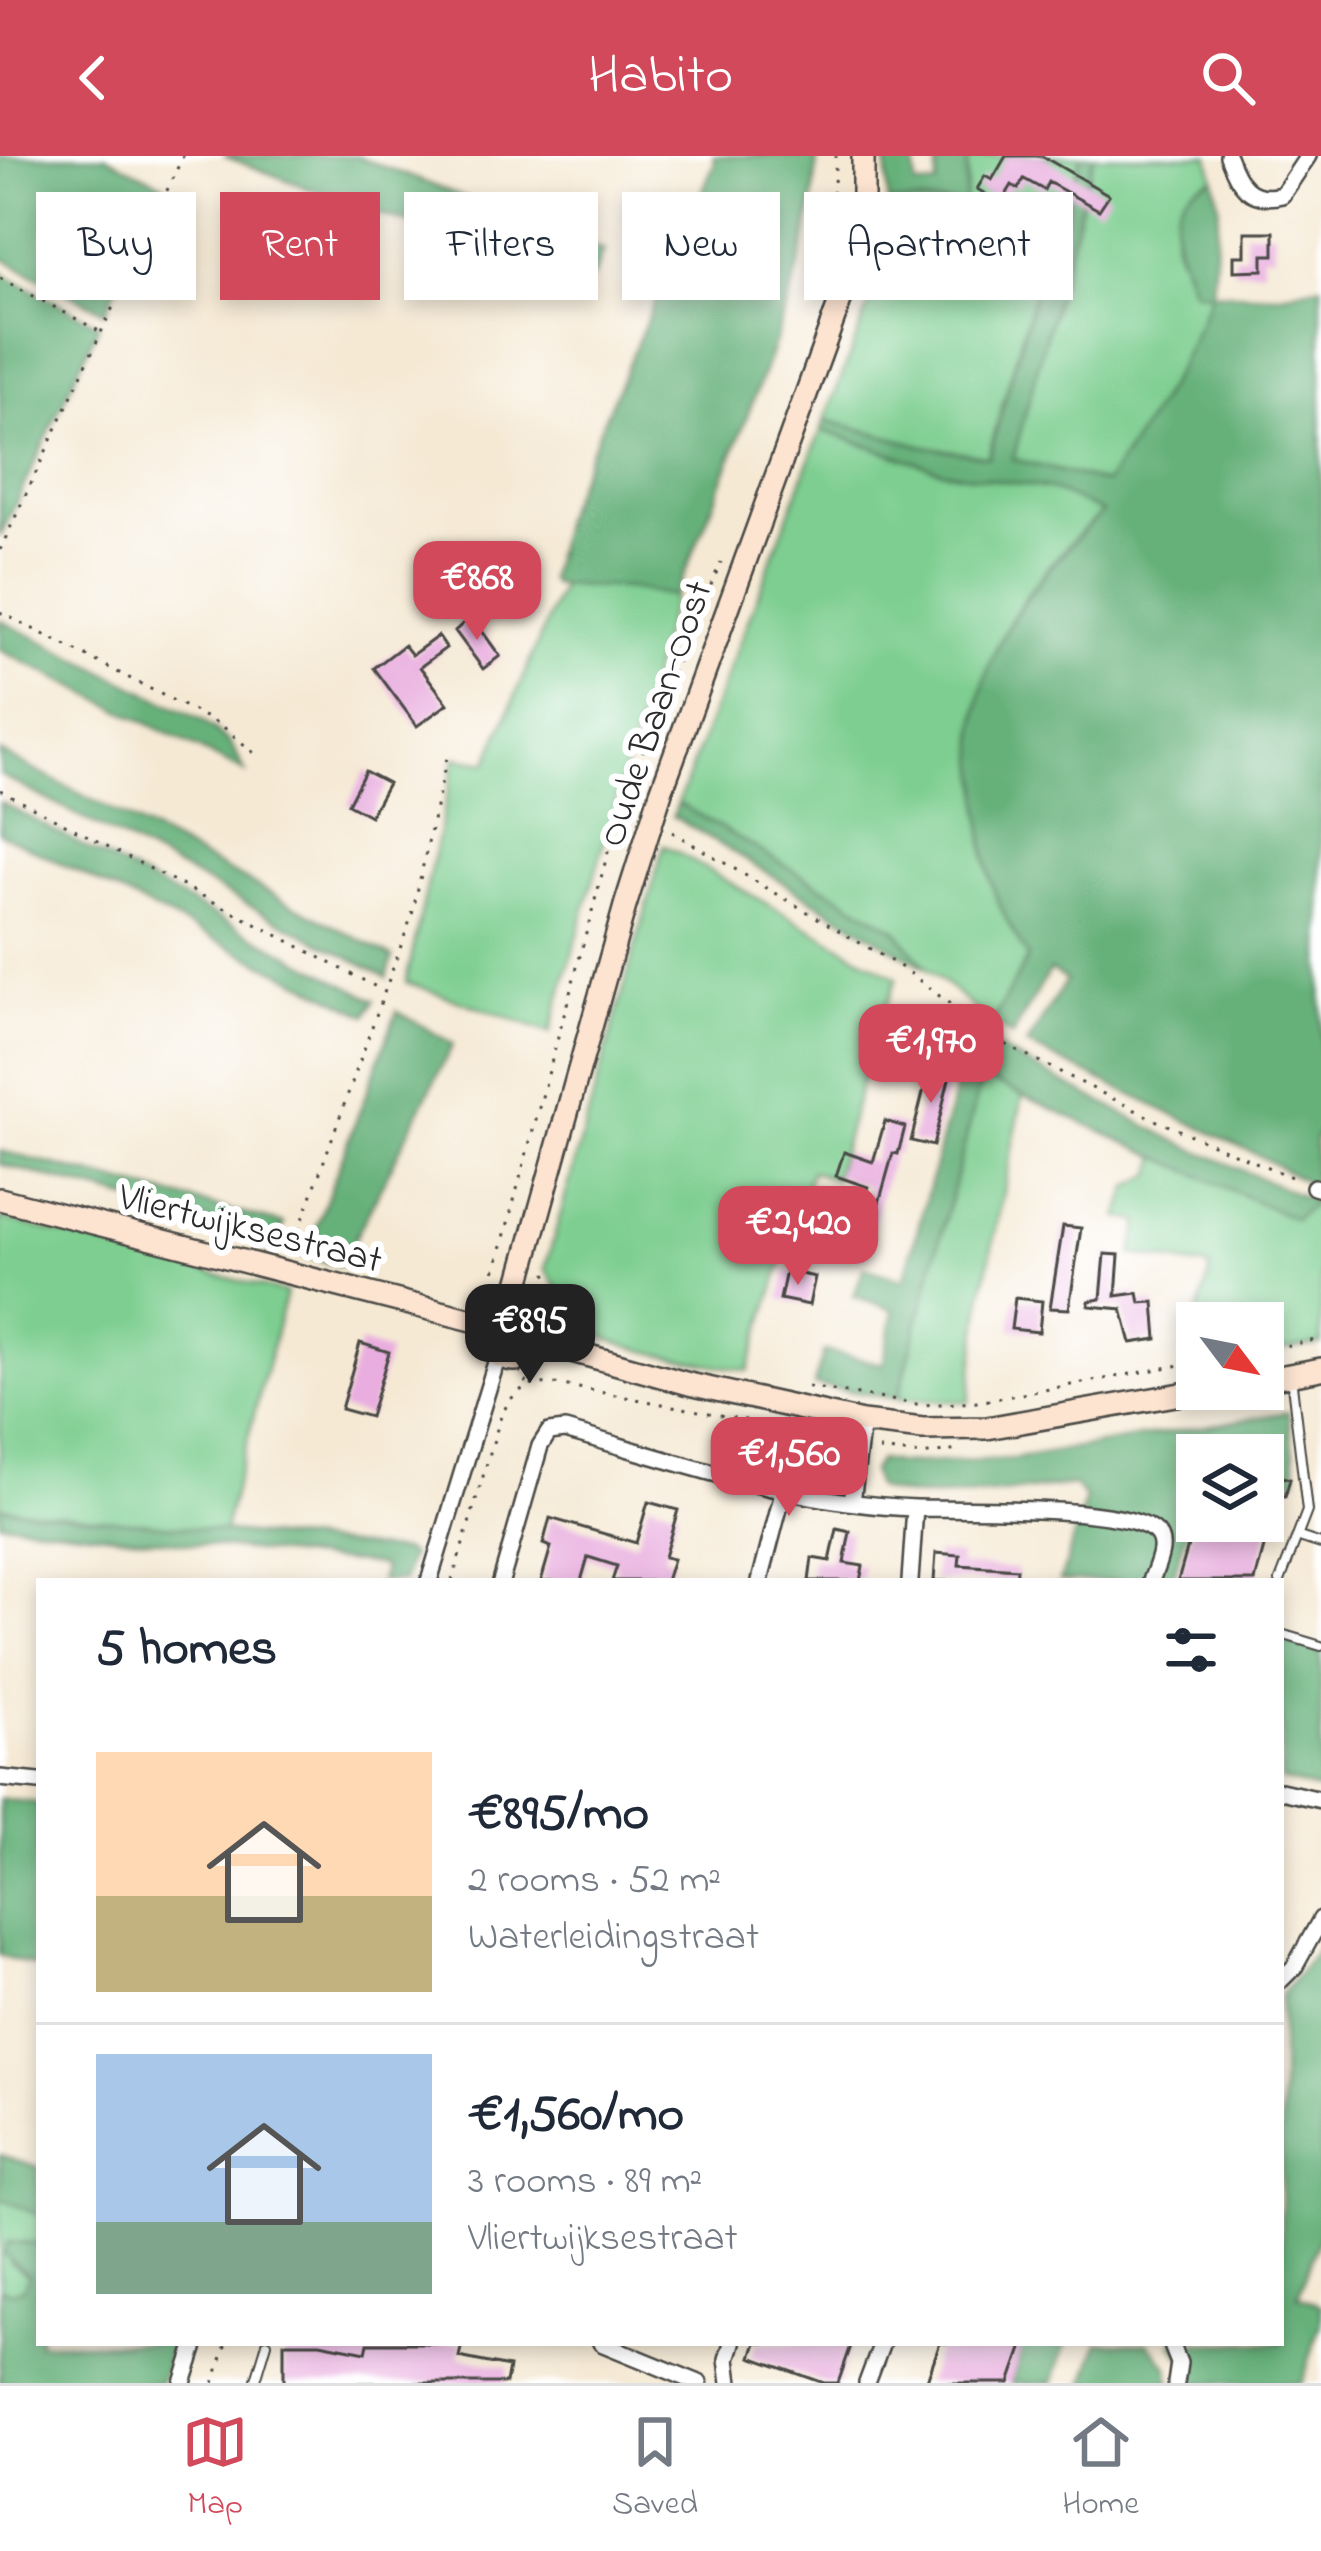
<!DOCTYPE html>
<html lang="en">
<head>
<meta charset="utf-8">
<style>
	:root { --surface:#fff; --page:#f2f2f3; --text:#1f2937; --muted:#747a83; --line:#e0e1e3; --accent:#d1495b }
	body { margin:0; font-family:"Indie Flower",sans-serif; background:var(--page); color:var(--text); height:100vh; display:flex; flex-direction:column; font-size:45px; white-space:nowrap }
	* { box-sizing:border-box; margin:0 }
	p { font-size:39px; color:var(--muted) }
	.icon { flex:none; width:66px; height:66px; fill:none; stroke:currentColor; stroke-width:2; stroke-linecap:round; stroke-linejoin:round }
	.map { position:relative; flex:1; overflow:hidden }
	.sheet { position:absolute; left:36px; top:1422px; width:1248px; height:768px; display:flex; flex-direction:column; background:var(--surface); border-radius:0px; box-shadow:0 6px 18px #0003 }
	.sheet>* { flex:none }
	.banner { position:absolute; left:36px; top:36px; width:1251px; height:108px; display:flex; gap:24px }
	.needle { width:78px; rotate:122deg }
	.fabs { position:absolute; left:1176px; top:1146px; display:grid; gap:24px }
	.fabs a { display:grid; place-items:center; width:108px; height:108px; border-radius:0px; background:var(--surface); box-shadow:0 6px 18px #0003; font-size:60px }
	.price { position:absolute; translate:-50% -102px; padding:0 27px; border-radius:24px; background:var(--accent); color:#fff; font-size:39px; line-height:78px; filter:drop-shadow(0 3px 6px #0008) }
	.price::after { content:''; position:absolute; left:50%; top:72px; width:36px; height:27px; margin-left:-18px; background:inherit; clip-path:polygon(0 0,100% 0,50% 100%) }
	.price.selected { background:#222; color:#fff }
	ul { padding:0; list-style:none }
	li { display:flex; align-items:center; gap:36px; height:300px; padding:0 60px }
	li+li { border-top:3px solid var(--line) }
	li span { display:grid; place-items:center; flex:none; width:336px; height:240px; border-radius:0px; color:#555 }
	li>.icon { margin-inline-start:auto }
	span .icon { width:144px; height:144px; fill:#fffc; stroke-width:1 }
	li b { font-size:51px }
	h2 { display:flex; justify-content:space-between; align-items:center; height:144px; padding:0 60px; font-size:51px }
	.tag { padding:0 42px; border-radius:0px; background:var(--surface); box-shadow:0 6px 18px #0003; font-size:42px; line-height:108px }
	.tag.selected { background:var(--accent); color:#fff }
	header { display:flex; justify-content:space-between; align-items:center; height:156px; padding:0 60px; background:var(--accent); color:#fff; font-size:54px; font-weight:600 }
	.dock { display:flex; justify-content:space-around; align-items:center; height:168px; border-top:3px solid var(--line); background:var(--surface); font-size:33px; color:var(--muted) }
	.dock a { display:grid; justify-items:center; gap:6px }
	.dock .selected { color:var(--accent) }
	.map>svg:first-child { display:block }
	.green { fill:#7dce90; stroke:#547c5e; stroke-width:3 }
	.forest { fill:#66b17a; stroke:#486e52; stroke-width:3 }
	.building { fill:#e9aedf }
	.lines { fill:none; stroke-linecap:round; stroke-linejoin:round }
	.lane-casing { stroke:#494844; stroke-width:12 }
	.street-casing { stroke:#494844; stroke-width:20 }
	.secondary-casing { stroke:#494844; stroke-width:26 }
	.path { stroke:#494844; stroke-width:3; stroke-dasharray:3 9; stroke-linecap:butt }
	.lane { stroke:#fff; stroke-width:8 }
	.street { stroke:#fff; stroke-width:15 }
	.secondary { stroke:#fde4d1; stroke-width:21 }
	.labels { text-anchor:middle; stroke-width:12; stroke-linejoin:round; paint-order:stroke }
	.street-label { font-size:39px; fill:#2b2b2b; stroke:#fff }
</style>
</head>
<body>
<header><svg class="icon" aria-label="back" viewBox="0 0 24 24"><path d="M15 5l-7 7 7 7"/></svg>Habito<svg class="icon" aria-label="search" viewBox="0 0 24 24"><circle cx="10" cy="10" r="6"/><path d="M15 15l6 6"/></svg></header>
<div class="map">
<svg width="1321" height="2227" viewBox="0 0 1321 2227">
	<rect width="100%" height="100%" fill="#fff"/>
	<filter id="ink" filterUnits="userSpaceOnUse"><feTurbulence type="fractalNoise" baseFrequency=".00833" numOctaves="2"/><feDisplacementMap in="SourceGraphic" scale="24" xChannelSelector="R" yChannelSelector="G"/><feConvolveMatrix kernelMatrix="1 2 1 2 8 2 1 2 1" color-interpolation-filters="sRGB"/></filter>
	<filter id="wash" filterUnits="userSpaceOnUse"><feTurbulence type="fractalNoise" baseFrequency=".004" numOctaves="4" result="noise"/><feDisplacementMap in="SourceGraphic" scale="48" xChannelSelector="R" yChannelSelector="G"/><feGaussianBlur stdDeviation="2.7" result="paint"/><feColorMatrix in="noise" values="0 0 0 0 0 0 0 0 0 0 0 0 0 0 0 0 0 1.4 0 .05"/><feComposite in="paint" operator="in"/></filter>
	<g filter="url(#wash)">
		<rect width="100%" height="100%" fill="#f5e9d4"/>
		<path class="green" d="M968,0H1081L1064,62L1044,102L988,301L923,290L825,264L880,120L888,46L962,50L967,32Z
			M1094,0H1209L1214,22C1200,26 1196,34 1187,46C1158,86 1183,107 1211,136C1187,208 1148,264 1106,327L1013,303Z
			M821,274L943,315L1051,333L1103,356C1041,409 981,488 976,573C975,594 979,616 980,637C984,711 988,738 1028,801L992,867L927,813L895,773L678,647Z
			M562,429L629,432L674,440L550,877L406,826L455,602L487,607Z
			M664,689L897,822L877,872L834,1023L811,1015L748,1215C707,1206 614,1197 584,1167C569,1153 557,1130 545,1113Z
			M982,921L1023,939L983,1136L969,1246L898,1243Z
			M1158,1000L1295,1063L1315,1046L1321,1049V1188L1263,1197V1167H1197V1203L1195,1167L1211,1112L1132,1098L1140,1066L1119,1061L1129,1031L1153,1018Z
			M0,1062L286,1137L223,1377L0,1351Z
			M0,2042L39,2059V2088L23,2086L10,2107L29,2120L25,2132L12,2136L0,2133Z"/>
		<path class="forest" d="M0,0H105L164,29L105,156L0,101Z
			M224,0H356L604,94L593,122L362,53Z
			M713,0H817C813,85 784,163 754,242C729,309 704,375 674,440L629,432L554,429L549,423L563,359L715,6Z
			M886,0H914L916,30L937,29V0H968L965,47L888,46Z
			M1081,0H1094L1013,303L1106,327C1148,265 1186,208 1211,137L1193,134C1178,94 1154,41 1214,22L1219,50L1212,136L1276,139L1321,129V971L1315,984L1314,1031L1256,998L1027,889L1066,824L1050,814L1012,880L992,867L1028,801C988,738 984,711 980,637C979,616 975,594 976,573C981,484 1044,415 1102,356L1051,333L943,315L821,274L825,264L923,290L989,301L1044,102L1064,62Z
			M0,116L99,169L0,381Z
			M0,464L202,564L231,588L245,616L0,494Z
			M0,596L393,801L387,821L0,619Z
			M0,646L375,844L367,859L0,677Z
			M678,647L895,773L927,813L673,660Z
			M397,855L453,888L341,1110L305,1101Z
			M970,878L1176,985L1315,1046L1295,1063L982,921L898,1243L814,1229L824,1195L883,1208L894,1154L854,1140L864,1111L904,1124Z
			M0,995L284,1068L277,1084L0,1008Z
			M1288,1256L1297,1321L1293,1325L1263,1315V1299H1197V1343L1172,1425H1060L1086,1343L1074,1329C1024,1334 921,1351 876,1332L871,1315L879,1304L902,1308L1013,1303Z
			M0,1351L404,1395L411,1399L403,1425H380L383,1413L380,1409L0,1366Z
			M1281,1485L1321,1496V1635L1281,1624Z
			M0,1643L39,1647V1812L0,1799Z
			M1321,1788V2076L1298,2140L1321,2149V2167L1302,2227H1186L1187,2210L1172,2187H1281V1839Z
			M0,1999L39,2011V2059L0,2042Z
			M8,2086L39,2088V2187H172L160,2227H0V2133L12,2136L24,2132L29,2120L4,2098Z
			M1024,2187H1066L1053,2227H1011Z
			M1098,2187H1148L1169,2211L1170,2227H1085Z"/>
		<g id="blocks">
			<path class="building" d="M1006,0H1042L1109,39L1099,54L1048,26L1044,34L1024,23L1018,33L1012,29L1001,47L977,33L985,20L992,24Z
				M1245,76H1274V99H1263V114L1234,115V100H1245Z
				M471,460L500,500L483,513L455,475Z
				M438,480L446,492L420,511L448,548L417,570L374,512L404,489L412,499Z
				M365,615L388,627L370,660L348,648Z
				M930,909L951,914L933,990L911,985Z
				M885,965L905,971L898,998L893,997L864,1100L850,1096L868,1031L836,1020L844,996L873,1006Z
				M1063,1070L1081,1072L1069,1153L1050,1152Z
				M1105,1098L1119,1099L1116,1140L1138,1137L1140,1147L1154,1146L1157,1183L1131,1187L1122,1153L1089,1150V1145L1101,1143Z
				M786,1115L815,1121L809,1149L780,1143Z
				M1015,1142L1042,1145L1039,1176L1011,1173Z
				M360,1187L389,1196L370,1261L341,1253Z
				M1263,1316L1290,1323L1285,1341L1278,1339L1255,1425H1178L1195,1365L1218,1372L1220,1365H1263Z
				M648,1346L678,1354L664,1401L673,1403L666,1425H612L617,1410L588,1401L581,1425H541L551,1391L543,1388L550,1362L636,1387Z
				M837,1373L850,1376L844,1407L863,1410L860,1425H809L812,1402L830,1405Z
				M936,1397L960,1399L959,1409L1017,1413L1016,1425H934Z
				M284,2187H320L366,2196L368,2187H462L459,2201L509,2211L506,2227H284Z
				M756,2187H852L838,2227H824L751,2201Z
				M940,2187H1024L1010,2227H926Z"/>
		</g>
	</g>
	<g filter="url(#ink)">
		<use href="#blocks" fill-opacity="0" stroke="#494844" stroke-width="3"/>
		<g class="lines">
			<g class="lane-casing">
				<path id="lane" d="M1299,1381L1321,1388
					M1280,1425L1307,1355L1291,1220
					M1281,1478L1321,1490
					M255,2227L267,2187"/>
			</g>
			<g class="street-casing">
				<path id="street" d="M1228,0C1238,28 1249,47 1282,39L1308,0
					M1314,1031L1321,1033
					M852,1346L862,1266
					M429,1425L498,1200
					M501,1425L540,1290L549,1276L565,1274C680,1307 795,1348 916,1352C963,1353 1119,1349 1153,1374C1170,1386 1156,1410 1151,1425
					M760,1425L783,1337
					M910,1425L915,1352
					M0,1622L39,1626
					M1281,1635L1321,1644
					M1281,1824L1295,1810L1321,1763
					M601,2187L699,2227
					M1171,2187L1179,2207L1176,2227
					M183,2227L196,2187
					M730,2227L727,2203L732,2187
					M867,2227L882,2187"/>
			</g>
			<g class="secondary-casing">
				<path id="secondary" d="M0,1043L484,1167
					M484 1173a31 31 0 1 1 62 0a31 31 0 1 1-62 0Z
					M515,1142L625,750L661,636L847,126L863,64V0
					M543,1187L689,1228L862,1266L923,1273L987,1272L1210,1233
					M1263,1224L1321,1213"/>
			</g>
			<path class="path" d="M0,122L99,175
				M817,144L828,108L836,0
				M0,394L183,0
				M0,456L221,569L254,597
				M0,634L382,834
				M672,676L906,814L995,883L1155,964L1296,1023
				M291,1097L412,759L448,597
				M546,1117L578,1170
				M473,1142L489,1130L498,1104L615,670L671,521L721,406
				M542,1157L590,1177
				M1263,1194L1321,1183
				M514,1204L527,1227
				M808,1231L922,1249L978,1246L1197,1206
				M1228,1247L1254,1242
				M798,1275L840,1286
				M879,1294L921,1299L959,1294
				M452,1425L500,1263C513,1232 529,1224 563,1229L782,1271
				M214,2227L226,2187"/>
			<use href="#lane" class="lane"/>
			<use href="#street" class="street"/>
			<use href="#secondary" class="secondary"/>
		</g>
	</g>
	<g class="labels">
		<g class="street-label">
			<text transform="translate(653 557) rotate(-71)" y="14">Oude Baan-Oost</text>
			<text transform="translate(251 1070) rotate(14)" y="14">Vliertwijksestraat</text>
		</g>
	</g>
</svg>
<div class="fabs">
<a><svg class="needle" viewBox="-14 -14 28 28"><path d="M0-13l5 13h-10z" fill="#e53935"/><path d="M0 13l5-13h-10z" fill="#747a83"/></svg></a>
<a><svg class="icon" aria-label="layers" viewBox="0 0 24 24"><path d="M12 4l9 5-9 5-9-5zM3 14l9 5 9-5"/></svg></a>
</div>
<b class="price" style="left:477px;top:487px">€868</b>
<b class="price" style="left:931px;top:950px">€1,970</b>
<b class="price" style="left:798px;top:1132px">€2,420</b>
<b class="price selected" style="left:530px;top:1230px">€895</b>
<b class="price" style="left:789px;top:1363px">€1,560</b>
<div class="banner">
<a class="tag">Buy</a>
<a class="tag selected">Rent</a>
<a class="tag">Filters</a>
<a class="tag">New</a>
<a class="tag">Apartment</a>
</div>
<section class="sheet">
<h2>5 homes<svg class="icon" aria-label="filters" viewBox="0 0 24 24"><path d="M4 7h16M4 17h16"/><circle cx="9" cy="7" r="2"/><circle cx="15" cy="17" r="2"/></svg></h2>
<ul>
<li><span style="background:linear-gradient(#ffd9b3 60%,#c2b280 0)"><svg class="icon" aria-label="home" viewBox="0 0 24 24"><path d="M3 11l9-7 9 7M6 9v11h12V9"/></svg></span><div><b>€895/mo</b><p>2 rooms · 52 m²</p><p>Waterleidingstraat</p></div></li>
<li><span style="background:linear-gradient(#a9c7e8 70%,#7fa58c 0)"><svg class="icon" aria-label="home" viewBox="0 0 24 24"><path d="M3 11l9-7 9 7M6 9v11h12V9"/></svg></span><div><b>€1,560/mo</b><p>3 rooms · 89 m²</p><p>Vliertwijksestraat</p></div></li>
</ul>
</section>
</div>
<nav class="dock">
<a class="selected"><svg class="icon" aria-label="map" viewBox="0 0 24 24"><path d="M3 6l6-2 6 2 6-2v14l-6 2-6-2-6 2zM9 4v14M15 6v14"/></svg>Map</a>
<a><svg class="icon" aria-label="saved" viewBox="0 0 24 24"><path d="M7 4h10v16l-5-4-5 4z"/></svg>Saved</a>
<a><svg class="icon" aria-label="home" viewBox="0 0 24 24"><path d="M3 11l9-7 9 7M6 9v11h12V9"/></svg>Home</a>
</nav>
</body>
</html>
